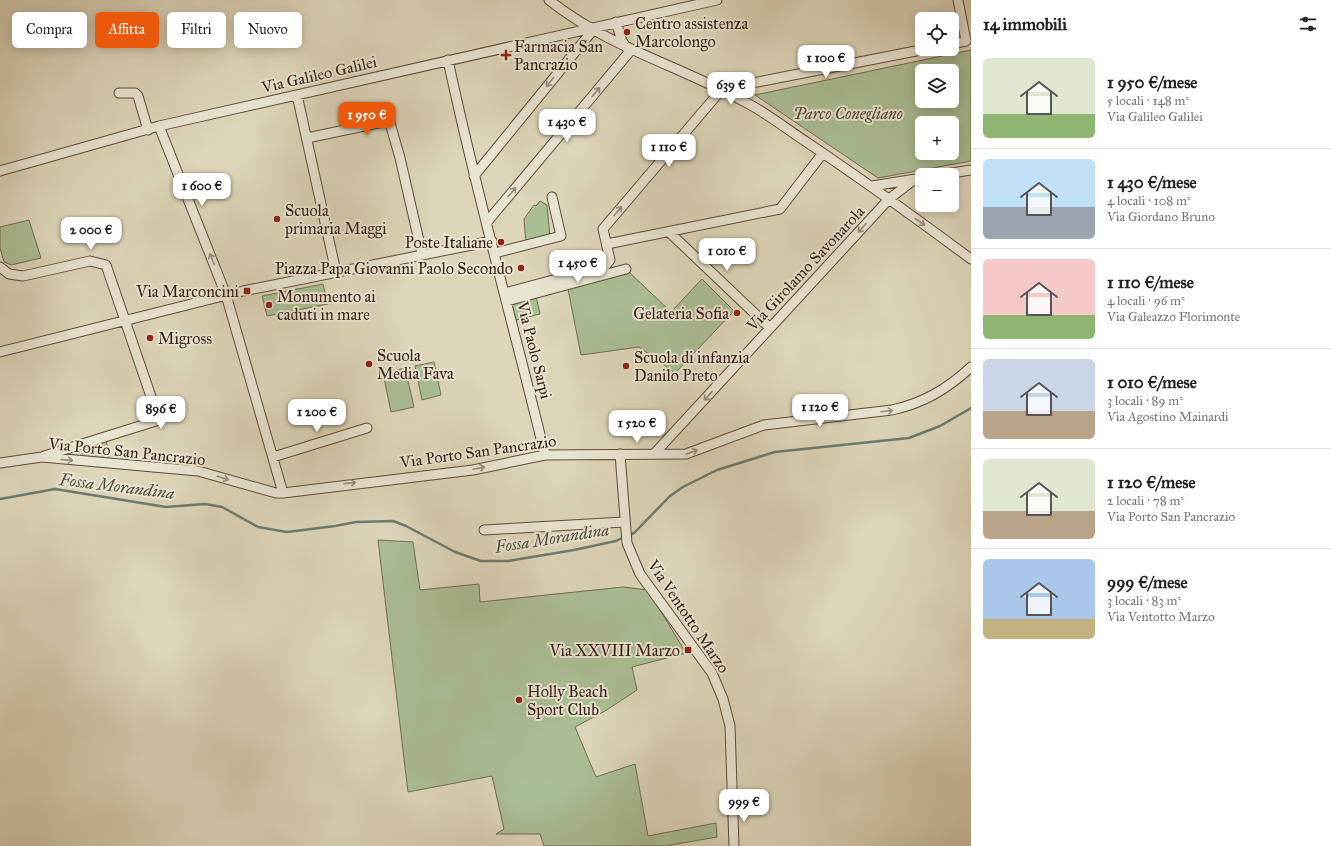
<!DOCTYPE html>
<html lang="it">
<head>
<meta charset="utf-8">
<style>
	:root { --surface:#fff; --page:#f2f2f2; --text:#202124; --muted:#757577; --line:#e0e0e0; --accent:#ea580c }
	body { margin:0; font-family:"IM FELL Great Primer",serif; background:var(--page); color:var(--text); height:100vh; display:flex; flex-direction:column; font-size:15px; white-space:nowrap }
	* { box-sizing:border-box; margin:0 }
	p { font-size:13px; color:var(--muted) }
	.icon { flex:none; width:22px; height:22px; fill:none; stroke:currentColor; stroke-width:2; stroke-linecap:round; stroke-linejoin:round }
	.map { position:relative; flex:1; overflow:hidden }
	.side { display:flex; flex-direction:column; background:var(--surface); width:360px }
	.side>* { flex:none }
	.banner { position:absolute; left:12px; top:12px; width:380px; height:36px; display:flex; gap:8px }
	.buttons { position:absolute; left:915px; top:12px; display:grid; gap:8px }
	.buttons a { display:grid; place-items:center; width:44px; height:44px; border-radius:6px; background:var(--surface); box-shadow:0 2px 10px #0003; font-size:20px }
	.price { position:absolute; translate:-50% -34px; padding:0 9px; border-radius:8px; background:#fff; color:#222; font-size:13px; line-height:26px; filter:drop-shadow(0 1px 2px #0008) }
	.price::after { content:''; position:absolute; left:50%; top:24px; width:12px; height:9px; margin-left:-6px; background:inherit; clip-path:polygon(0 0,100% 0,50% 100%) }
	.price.current { background:var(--accent); color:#fff }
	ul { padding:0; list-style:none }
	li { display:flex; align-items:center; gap:12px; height:100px; padding:0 12px }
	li+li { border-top:1px solid var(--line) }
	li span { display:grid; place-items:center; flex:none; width:112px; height:80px; border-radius:6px; color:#555 }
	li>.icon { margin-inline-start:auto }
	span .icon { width:48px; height:48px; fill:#fffc; stroke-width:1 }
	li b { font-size:17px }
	h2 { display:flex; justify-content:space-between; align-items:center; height:48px; padding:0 12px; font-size:17px }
	.tag { padding:0 14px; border-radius:6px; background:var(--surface); box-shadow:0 2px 10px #0003; font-size:14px; line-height:36px }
	.tag.current { background:var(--accent); color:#fff }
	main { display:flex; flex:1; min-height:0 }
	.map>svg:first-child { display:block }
	.green { fill:#aabe94; stroke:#706e53; fill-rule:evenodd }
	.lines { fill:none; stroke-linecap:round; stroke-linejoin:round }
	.stream { stroke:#6d7b70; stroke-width:2.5 }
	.street-casing { stroke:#5f4c3c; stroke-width:11 }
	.street { stroke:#e8e4d2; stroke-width:9 }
	.oneway { stroke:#978b7c }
	.poi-dot { fill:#8f2418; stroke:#e8e4d2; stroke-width:1.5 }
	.labels { text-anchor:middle; stroke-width:4; stroke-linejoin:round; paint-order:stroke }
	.poi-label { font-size:16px; fill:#351e12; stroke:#e8e4d2; text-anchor:start }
	.street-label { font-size:16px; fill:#351e12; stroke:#e8e4d2 }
	.park-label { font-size:16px; font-style:italic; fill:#524632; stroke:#e8e4d2 }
	.water-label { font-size:17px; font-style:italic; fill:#514c41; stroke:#e8e4d2 }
</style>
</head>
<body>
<main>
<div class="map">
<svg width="971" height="846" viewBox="0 0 971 846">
	<rect width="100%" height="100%" fill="#dcd5b9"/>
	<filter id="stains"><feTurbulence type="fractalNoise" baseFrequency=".005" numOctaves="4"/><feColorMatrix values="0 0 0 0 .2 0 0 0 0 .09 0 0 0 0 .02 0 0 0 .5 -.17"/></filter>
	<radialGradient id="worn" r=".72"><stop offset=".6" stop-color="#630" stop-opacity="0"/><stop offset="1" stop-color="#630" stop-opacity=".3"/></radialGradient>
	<path class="green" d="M971,50V161L878,178L755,95ZM922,71H952V101H922ZM922,123H952V153H922Z
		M540,201L547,205L550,237L526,244L524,219L534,205L536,206Z
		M29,220L41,258L11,265L4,262L0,248V227Z
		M628,271L671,312L702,279L734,311L675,373L639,347L581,355L568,289Z
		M323,284L328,304L267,316L262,296Z
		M536,296L540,314L512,321L508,303Z
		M434,362L441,395L422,400L415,366Z
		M405,368L414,407L391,412L383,373Z
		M106,438L109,459L64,455L65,453Z
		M378,540L413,542L420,590L479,584L480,602L623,587L648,590L686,653L632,667L637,690L605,711L575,727L596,777L635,764L648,836L716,823L717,837L665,846H544L540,834H496L504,829L492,776L408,792Z"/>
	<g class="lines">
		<path class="stream" d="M0,499L55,489L166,507L205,504L222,507L258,527L287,532L335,526L356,522L393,521L406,526L455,552L481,561H508L574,550L616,541L624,537
			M629,535L634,533L670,496L683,487L717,470L775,452L909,438L940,426L971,408"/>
		<g class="street-casing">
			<path id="street" d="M549,0C609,48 681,66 747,103C768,114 788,130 808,143C863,180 917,219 971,259
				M616,22L622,41L626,47
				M952,44L966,41L958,0
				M448,60C476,193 513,323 545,455
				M119,93H135L138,96L148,130
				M297,95L336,272
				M159,126L226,295L283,493
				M307,138L383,122L390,123L400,158L422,254
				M0,171L159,126L717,0
				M940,175L971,170
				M474,176L593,30
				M872,186L922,178
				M487,222L631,50
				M669,232L770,328
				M607,244L780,209L823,153
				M495,253L561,236L552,197
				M0,267L9,274L23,276L90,261L106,265L159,420L44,456
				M505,293L605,266L610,260L603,229L722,89L926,49
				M507,301L626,269
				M0,352L243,291L492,241
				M620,454L627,543L640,574L712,673L723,699L730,726L734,846
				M654,454L889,199L915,179
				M273,457L367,428
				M0,463L42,457L198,471L276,493H283L473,470L545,455L686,454L764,425L892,410C924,403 947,389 971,367
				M484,530L624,522"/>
		</g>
		<use href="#street" class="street"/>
	</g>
	<defs><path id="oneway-shaft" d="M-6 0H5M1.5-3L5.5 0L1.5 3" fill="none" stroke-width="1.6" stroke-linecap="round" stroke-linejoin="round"/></defs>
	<g class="oneway">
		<use href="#oneway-shaft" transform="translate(550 82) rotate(129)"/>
		<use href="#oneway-shaft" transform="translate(596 92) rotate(-50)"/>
		<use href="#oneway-shaft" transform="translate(512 192) rotate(-50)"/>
		<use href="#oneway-shaft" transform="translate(618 211) rotate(-50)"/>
		<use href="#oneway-shaft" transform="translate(920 222) rotate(36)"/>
		<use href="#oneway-shaft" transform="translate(862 228) rotate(133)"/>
		<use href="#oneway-shaft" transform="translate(212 259) rotate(-112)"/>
		<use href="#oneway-shaft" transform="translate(708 396) rotate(133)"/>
		<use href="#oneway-shaft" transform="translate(887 411) rotate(-7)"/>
		<use href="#oneway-shaft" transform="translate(692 452) rotate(-20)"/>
		<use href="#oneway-shaft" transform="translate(67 460) rotate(4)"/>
		<use href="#oneway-shaft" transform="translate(479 468) rotate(-12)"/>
		<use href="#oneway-shaft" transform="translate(223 478) rotate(18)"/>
		<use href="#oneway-shaft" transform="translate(350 483) rotate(-6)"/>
	</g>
	<g class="poi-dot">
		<circle cx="627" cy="32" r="4"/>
		<path d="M504 49h4v4h4v4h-4v4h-4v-4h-4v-4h4z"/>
		<circle cx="277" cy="219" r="4"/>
		<circle cx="501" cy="242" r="4"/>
		<circle cx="521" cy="268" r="4"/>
		<rect x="243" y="287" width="8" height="8" rx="2"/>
		<circle cx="269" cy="305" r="4"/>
		<circle cx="737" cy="313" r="4"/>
		<circle cx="150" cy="338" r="4"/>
		<circle cx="369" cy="364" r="4"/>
		<circle cx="626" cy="366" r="4"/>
		<rect x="684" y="646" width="8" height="8" rx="2"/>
		<circle cx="519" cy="700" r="4"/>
	</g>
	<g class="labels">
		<g class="poi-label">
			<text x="635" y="29">Centro assistenza<tspan x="635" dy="18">Marcolongo</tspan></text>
			<text x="514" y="52">Farmacia San<tspan x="514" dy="18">Pancrazio</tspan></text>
			<text x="285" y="216">Scuola<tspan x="285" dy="18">primaria Maggi</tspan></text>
			<text x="493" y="248" text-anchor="end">Poste Italiane</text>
			<text x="513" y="274" text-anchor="end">Piazza Papa Giovanni Paolo Secondo</text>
			<text x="239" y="297" text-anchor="end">Via Marconcini</text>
			<text x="277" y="302">Monumento ai<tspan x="277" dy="18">caduti in mare</tspan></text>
			<text x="729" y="319" text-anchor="end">Gelateria Sofia</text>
			<text x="158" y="344">Migross</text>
			<text x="377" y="361">Scuola<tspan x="377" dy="18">Media Fava</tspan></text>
			<text x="634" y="363">Scuola di infanzia<tspan x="634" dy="18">Danilo Preto</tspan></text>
			<text x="680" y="656" text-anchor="end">Via XXVIII Marzo</text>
			<text x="527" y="697">Holly Beach<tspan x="527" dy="18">Sport Club</tspan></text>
		</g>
		<g class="street-label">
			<text transform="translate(319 74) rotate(-13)" y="6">Via Galileo Galilei</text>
			<text transform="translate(805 268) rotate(-47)" y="6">Via Girolamo Savonarola</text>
			<text transform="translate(535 350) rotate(76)" y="6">Via Paolo Sarpi</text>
			<text transform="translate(127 451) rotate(6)" y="6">Via Porto San Pancrazio</text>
			<text transform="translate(478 451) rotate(-8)" y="6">Via Porto San Pancrazio</text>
			<text transform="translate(689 616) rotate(56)" y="6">Via Ventotto Marzo</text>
		</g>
		<g class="park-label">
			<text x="848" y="119">Parco Conegliano</text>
		</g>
		<g class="water-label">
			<text transform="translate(117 486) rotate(7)" y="6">Fossa Morandina</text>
			<text transform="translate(552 538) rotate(-9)" y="6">Fossa Morandina</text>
		</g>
	</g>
	<rect width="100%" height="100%" filter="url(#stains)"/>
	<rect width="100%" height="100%" fill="url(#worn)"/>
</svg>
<div class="buttons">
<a><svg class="icon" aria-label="locate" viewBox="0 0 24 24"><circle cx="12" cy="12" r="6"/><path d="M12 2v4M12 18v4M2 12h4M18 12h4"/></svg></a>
<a><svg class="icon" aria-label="layers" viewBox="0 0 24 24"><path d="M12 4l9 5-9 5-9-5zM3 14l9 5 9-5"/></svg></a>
<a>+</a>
<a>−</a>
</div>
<b class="price" style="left:826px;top:79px">1 100 €</b>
<b class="price" style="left:731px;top:106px">639 €</b>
<b class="price current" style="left:367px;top:136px">1 950 €</b>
<b class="price" style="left:567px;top:143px">1 430 €</b>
<b class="price" style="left:669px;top:168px">1 110 €</b>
<b class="price" style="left:202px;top:207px">1 600 €</b>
<b class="price" style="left:91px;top:251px">2 000 €</b>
<b class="price" style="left:727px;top:272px">1 010 €</b>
<b class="price" style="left:578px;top:284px">1 450 €</b>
<b class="price" style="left:820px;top:428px">1 120 €</b>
<b class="price" style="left:161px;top:430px">896 €</b>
<b class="price" style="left:317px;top:433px">1 200 €</b>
<b class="price" style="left:637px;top:444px">1 520 €</b>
<b class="price" style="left:744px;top:823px">999 €</b>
<div class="banner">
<a class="tag">Compra</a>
<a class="tag current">Affitta</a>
<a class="tag">Filtri</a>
<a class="tag">Nuovo</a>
</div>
</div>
<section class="side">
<h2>14 immobili<svg class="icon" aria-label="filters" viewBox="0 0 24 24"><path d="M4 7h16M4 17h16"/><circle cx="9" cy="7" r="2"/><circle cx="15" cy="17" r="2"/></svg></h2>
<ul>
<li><span style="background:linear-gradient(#dfe7d0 70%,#8fb573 0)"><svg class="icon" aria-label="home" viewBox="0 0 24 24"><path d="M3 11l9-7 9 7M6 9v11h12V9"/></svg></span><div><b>1 950 €/mese</b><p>5 locali · 148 m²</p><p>Via Galileo Galilei</p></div></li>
<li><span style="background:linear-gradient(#bfe0f5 60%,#9aa5b1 0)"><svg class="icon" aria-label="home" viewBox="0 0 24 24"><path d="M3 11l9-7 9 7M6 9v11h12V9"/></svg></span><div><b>1 430 €/mese</b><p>4 locali · 108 m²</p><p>Via Giordano Bruno</p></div></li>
<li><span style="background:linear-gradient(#f6c9c9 70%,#8fb573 0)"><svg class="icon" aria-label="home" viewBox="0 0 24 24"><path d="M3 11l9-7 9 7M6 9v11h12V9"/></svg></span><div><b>1 110 €/mese</b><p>4 locali · 96 m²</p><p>Via Galeazzo Florimonte</p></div></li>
<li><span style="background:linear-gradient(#c9d6e8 65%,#b9a48a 0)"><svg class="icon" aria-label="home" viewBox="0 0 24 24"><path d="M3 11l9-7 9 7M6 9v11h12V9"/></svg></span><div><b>1 010 €/mese</b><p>3 locali · 89 m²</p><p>Via Agostino Mainardi</p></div></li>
<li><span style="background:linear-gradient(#dfe7d0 65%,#b9a48a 0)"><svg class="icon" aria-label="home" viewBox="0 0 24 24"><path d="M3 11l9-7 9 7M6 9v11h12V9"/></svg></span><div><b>1 120 €/mese</b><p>2 locali · 78 m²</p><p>Via Porto San Pancrazio</p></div></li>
<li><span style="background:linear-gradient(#a9c7e8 75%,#c2b280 0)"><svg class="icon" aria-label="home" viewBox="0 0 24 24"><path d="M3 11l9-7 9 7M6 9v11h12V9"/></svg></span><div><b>999 €/mese</b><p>3 locali · 83 m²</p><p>Via Ventotto Marzo</p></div></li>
</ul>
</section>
</main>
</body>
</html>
